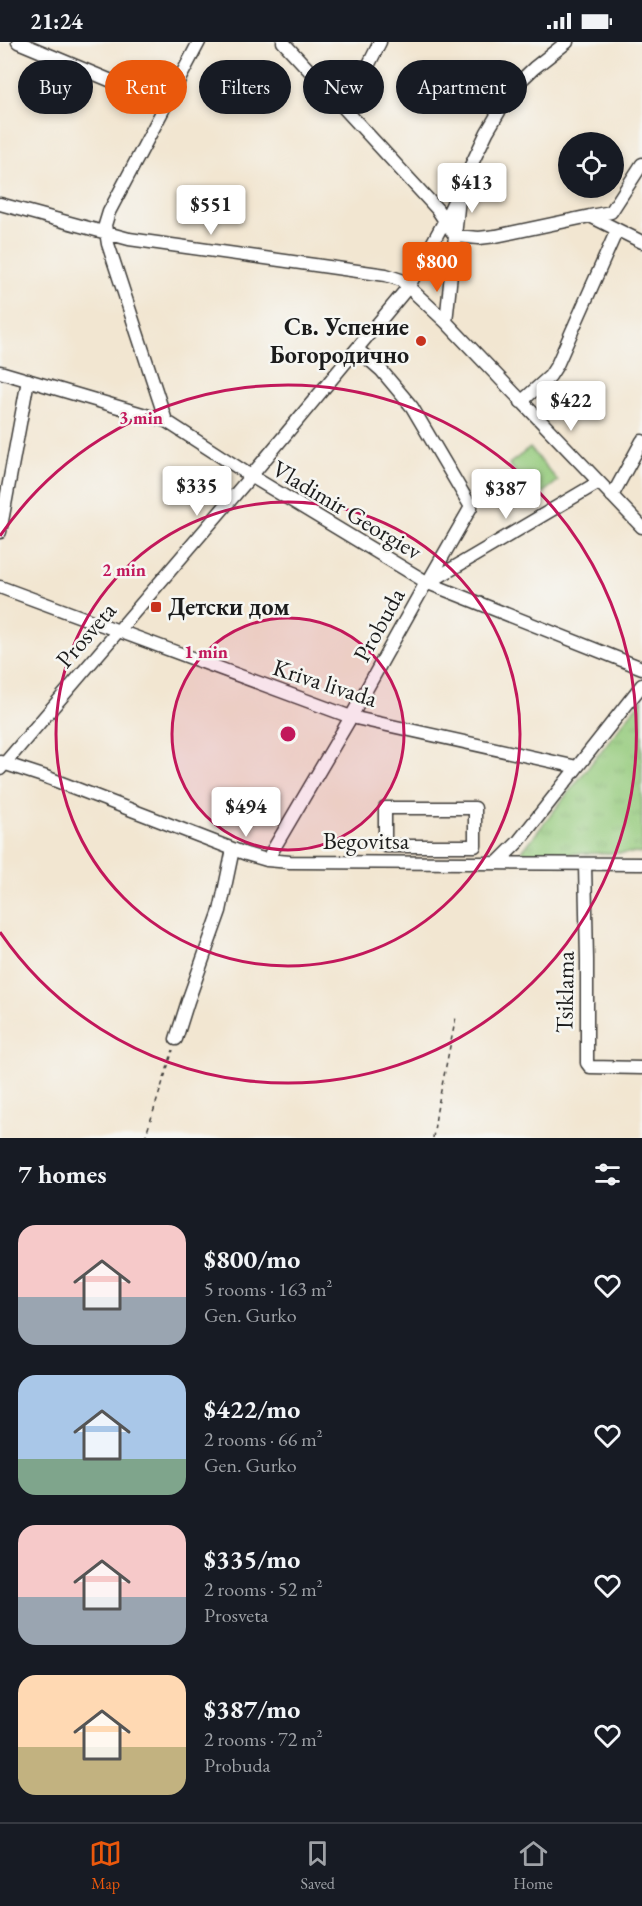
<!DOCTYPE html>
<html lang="en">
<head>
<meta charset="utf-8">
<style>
	:root { --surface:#171b24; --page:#20242c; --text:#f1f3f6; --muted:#9ea1a6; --line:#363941; --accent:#ea580c }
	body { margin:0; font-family:"EB Garamond",serif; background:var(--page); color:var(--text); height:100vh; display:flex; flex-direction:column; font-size:22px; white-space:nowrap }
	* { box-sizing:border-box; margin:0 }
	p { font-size:20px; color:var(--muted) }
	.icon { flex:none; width:33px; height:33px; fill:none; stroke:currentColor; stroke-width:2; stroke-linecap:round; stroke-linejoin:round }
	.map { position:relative; height:1096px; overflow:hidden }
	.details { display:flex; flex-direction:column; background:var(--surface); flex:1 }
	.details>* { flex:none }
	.guide { position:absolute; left:18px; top:18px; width:606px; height:54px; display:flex; gap:12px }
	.tools { position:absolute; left:558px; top:90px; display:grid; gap:12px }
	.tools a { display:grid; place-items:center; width:66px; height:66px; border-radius:50%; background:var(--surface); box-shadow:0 3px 9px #0003; font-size:30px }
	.price { position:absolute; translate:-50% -51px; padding:0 14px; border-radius:6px; background:#fff; color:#222; font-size:20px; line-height:39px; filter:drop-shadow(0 2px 3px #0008) }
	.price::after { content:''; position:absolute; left:50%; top:36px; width:18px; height:14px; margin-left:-9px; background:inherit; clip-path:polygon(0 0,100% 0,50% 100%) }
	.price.current { background:var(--accent); color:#fff }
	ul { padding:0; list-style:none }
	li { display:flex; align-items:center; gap:18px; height:150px; padding:0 18px }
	li span { display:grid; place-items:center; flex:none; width:168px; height:120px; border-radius:18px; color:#555 }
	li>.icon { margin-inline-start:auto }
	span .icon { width:72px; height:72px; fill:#fffc; stroke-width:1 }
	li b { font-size:26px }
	h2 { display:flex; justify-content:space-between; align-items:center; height:72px; padding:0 18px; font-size:26px }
	.tag { padding:0 21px; border-radius:27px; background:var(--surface); box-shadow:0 3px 9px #0003; font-size:21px; line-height:54px }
	.tag.current { background:var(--accent); color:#fff }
	.status { display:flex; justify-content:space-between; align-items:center; height:42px; padding:0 30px; background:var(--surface); direction:ltr }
	.status svg { height:16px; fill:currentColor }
	.menu { display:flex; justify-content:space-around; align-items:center; height:84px; border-top:2px solid var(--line); background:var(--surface); font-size:16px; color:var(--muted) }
	.menu a { display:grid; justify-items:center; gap:3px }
	.menu .current { color:var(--accent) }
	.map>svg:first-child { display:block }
	.grass { fill:url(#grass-tufts); stroke:#58734c; stroke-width:1.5 }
	.pitch { fill:#94ca7c; stroke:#58734c; stroke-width:1.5 }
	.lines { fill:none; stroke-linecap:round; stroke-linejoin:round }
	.minor-casing { stroke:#3c3a37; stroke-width:15 }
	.path { stroke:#3c3a37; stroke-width:1.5; stroke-dasharray:4.5 4.5; stroke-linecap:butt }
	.minor { stroke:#fff; stroke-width:12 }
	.ring { fill:none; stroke:#c2185b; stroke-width:3 }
	.poi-dot { fill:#c8321e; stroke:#f6f6f2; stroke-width:2 }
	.labels { text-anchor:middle; stroke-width:5; stroke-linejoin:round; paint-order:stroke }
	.poi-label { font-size:24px; font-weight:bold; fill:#1c1c1c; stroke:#f6f6f2; text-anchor:end }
	.street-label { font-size:24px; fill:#1c1c1c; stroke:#f6f6f2 }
	.centre { fill:#c2185b; stroke:#f6f6f2; stroke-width:3 }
	.ring-label { font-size:18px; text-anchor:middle; font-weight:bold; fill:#c2185b; stroke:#f6f6f2; stroke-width:5; stroke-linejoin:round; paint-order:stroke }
</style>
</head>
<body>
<div class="status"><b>21:24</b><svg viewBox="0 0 49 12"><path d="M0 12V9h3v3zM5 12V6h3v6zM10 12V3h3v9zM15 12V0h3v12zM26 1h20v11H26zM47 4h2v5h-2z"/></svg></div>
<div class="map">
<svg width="642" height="1096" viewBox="0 0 642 1096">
	<defs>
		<pattern id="grass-tufts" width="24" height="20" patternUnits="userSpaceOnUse" patternTransform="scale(1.5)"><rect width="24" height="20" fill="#94ca7c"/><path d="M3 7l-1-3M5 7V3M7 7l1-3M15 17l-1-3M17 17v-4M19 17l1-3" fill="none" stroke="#7fad6b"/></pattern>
	</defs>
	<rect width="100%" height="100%" fill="#f6f6f2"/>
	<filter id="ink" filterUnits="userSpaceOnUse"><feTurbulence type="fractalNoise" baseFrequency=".0167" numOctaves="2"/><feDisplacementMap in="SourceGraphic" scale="12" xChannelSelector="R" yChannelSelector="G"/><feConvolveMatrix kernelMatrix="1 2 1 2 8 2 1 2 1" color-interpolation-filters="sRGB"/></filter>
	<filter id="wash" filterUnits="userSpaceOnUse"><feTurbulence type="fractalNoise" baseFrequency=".008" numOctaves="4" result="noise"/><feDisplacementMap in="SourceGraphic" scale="24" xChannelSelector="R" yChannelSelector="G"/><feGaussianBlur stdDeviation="1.35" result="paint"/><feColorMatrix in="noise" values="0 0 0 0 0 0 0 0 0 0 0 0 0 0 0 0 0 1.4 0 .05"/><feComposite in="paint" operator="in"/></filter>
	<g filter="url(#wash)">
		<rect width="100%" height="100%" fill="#f2e6d1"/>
		<path class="grass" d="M642,657V811L520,812Z"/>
		<path class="pitch" d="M530,406L558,439L536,456L509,422Z"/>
	</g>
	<g filter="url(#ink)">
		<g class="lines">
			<g class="minor-casing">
				<path id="minor" d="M18,0L167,62
					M283,0L437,167L455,194
					M346,68L380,0
					M0,162L129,197L386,233L401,238L446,280L642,485
					M590,174L611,170L642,122
					M455,194L479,196L496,194L590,174L642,200
					M446,280L459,156
					M357,307L381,328L412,365L471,465L428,540
					M0,330L166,379L251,434L428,541L642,626
					M521,360L550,334L557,323L617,188
					M166,379L108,202L105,183L109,170L199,0
					M612,454L642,399
					M0,490L28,338
					M0,545L351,675L577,725
					M0,720L46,735L246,812L267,818L290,820L642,822
					M0,727L251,434L409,244L445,178L487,90L513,46L534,26L567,0
					M385,766H475V804H385Z
					M267,818L351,675L423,546L428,541L599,440
					M497,821L518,800L642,643
					M585,822L587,918V1021L590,1025L642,1026
					M176,997L188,959L220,869L233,807"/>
			</g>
			<path class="path" d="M145,1096L173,1008
				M433,1096L437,1068L456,975"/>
			<use href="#minor" class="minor"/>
		</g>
	</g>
	<circle cx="288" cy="692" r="116" fill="#c2185b" fill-opacity=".12"/>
	<g class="ring">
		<circle cx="288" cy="692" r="116"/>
		<circle cx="288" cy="692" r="232"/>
		<path d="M0 494A349 349 0 1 1 0 890"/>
	</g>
	<g class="poi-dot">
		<circle cx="421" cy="299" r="6"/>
		<rect x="150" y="559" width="12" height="12" rx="3"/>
	</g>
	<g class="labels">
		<g class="poi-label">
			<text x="409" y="293">Св. Успение<tspan x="409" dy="28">Богородично</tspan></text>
			<text x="168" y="573" text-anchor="start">Детски дом</text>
		</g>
		<g class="street-label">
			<text transform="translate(347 468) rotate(31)" y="8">Vladimir Georgiev</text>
			<text transform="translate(379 583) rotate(-61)" y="8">Probuda</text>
			<text transform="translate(86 593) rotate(-49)" y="8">Prosveta</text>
			<text transform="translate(325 641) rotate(18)" y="8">Kriva livada</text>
			<text x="366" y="807">Begovitsa</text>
			<text transform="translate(565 950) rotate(-89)" y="8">Tsiklama</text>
		</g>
	</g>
	<circle cx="288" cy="692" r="9" class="centre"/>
	<g class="ring-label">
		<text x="141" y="382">3 min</text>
		<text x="124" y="534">2 min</text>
		<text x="206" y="616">1 min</text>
	</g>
</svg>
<div class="tools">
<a><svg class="icon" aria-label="locate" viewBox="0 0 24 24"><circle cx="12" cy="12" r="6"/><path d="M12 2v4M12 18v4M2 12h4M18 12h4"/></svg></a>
</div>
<b class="price" style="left:472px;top:172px">$413</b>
<b class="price" style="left:211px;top:194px">$551</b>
<b class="price current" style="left:437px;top:251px">$800</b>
<b class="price" style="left:571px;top:390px">$422</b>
<b class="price" style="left:197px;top:475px">$335</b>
<b class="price" style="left:506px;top:478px">$387</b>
<b class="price" style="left:246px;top:796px">$494</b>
<div class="guide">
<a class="tag">Buy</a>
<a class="tag current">Rent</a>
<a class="tag">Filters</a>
<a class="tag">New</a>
<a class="tag">Apartment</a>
</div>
</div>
<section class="details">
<h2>7 homes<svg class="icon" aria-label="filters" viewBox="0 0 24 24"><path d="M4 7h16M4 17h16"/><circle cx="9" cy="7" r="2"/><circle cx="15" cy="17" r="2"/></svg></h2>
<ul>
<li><span style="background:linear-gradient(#f6c9c9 60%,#9aa5b1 0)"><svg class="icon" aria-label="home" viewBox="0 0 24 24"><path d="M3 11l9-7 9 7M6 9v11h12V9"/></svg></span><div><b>$800/mo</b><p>5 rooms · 163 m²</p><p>Gen. Gurko</p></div><svg class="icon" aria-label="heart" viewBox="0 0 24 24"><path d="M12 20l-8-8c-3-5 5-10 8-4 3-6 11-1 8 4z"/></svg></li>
<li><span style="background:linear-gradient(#a9c7e8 70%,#7fa58c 0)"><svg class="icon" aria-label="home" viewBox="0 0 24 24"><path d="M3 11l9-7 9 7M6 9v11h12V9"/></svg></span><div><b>$422/mo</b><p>2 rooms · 66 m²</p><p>Gen. Gurko</p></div><svg class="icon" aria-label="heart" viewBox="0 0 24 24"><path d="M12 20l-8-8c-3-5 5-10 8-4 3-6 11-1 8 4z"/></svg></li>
<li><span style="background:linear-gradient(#f6c9c9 60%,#9aa5b1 0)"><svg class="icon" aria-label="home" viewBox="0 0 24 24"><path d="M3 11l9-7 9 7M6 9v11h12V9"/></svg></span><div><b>$335/mo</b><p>2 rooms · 52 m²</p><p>Prosveta</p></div><svg class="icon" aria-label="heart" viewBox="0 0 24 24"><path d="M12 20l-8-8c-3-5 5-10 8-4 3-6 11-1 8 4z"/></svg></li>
<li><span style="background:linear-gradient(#ffd9b3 60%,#c2b280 0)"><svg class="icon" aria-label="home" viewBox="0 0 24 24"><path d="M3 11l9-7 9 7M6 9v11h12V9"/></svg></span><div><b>$387/mo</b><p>2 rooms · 72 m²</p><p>Probuda</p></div><svg class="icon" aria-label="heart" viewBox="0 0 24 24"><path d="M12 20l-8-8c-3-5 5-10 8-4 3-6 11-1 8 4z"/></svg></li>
</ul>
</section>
<nav class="menu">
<a class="current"><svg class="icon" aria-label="map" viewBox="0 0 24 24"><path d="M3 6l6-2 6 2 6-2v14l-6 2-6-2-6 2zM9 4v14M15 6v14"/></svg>Map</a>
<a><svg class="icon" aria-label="saved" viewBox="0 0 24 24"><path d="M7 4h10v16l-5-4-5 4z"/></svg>Saved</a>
<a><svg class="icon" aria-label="home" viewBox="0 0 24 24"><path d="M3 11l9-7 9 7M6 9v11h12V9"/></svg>Home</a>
</nav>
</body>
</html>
